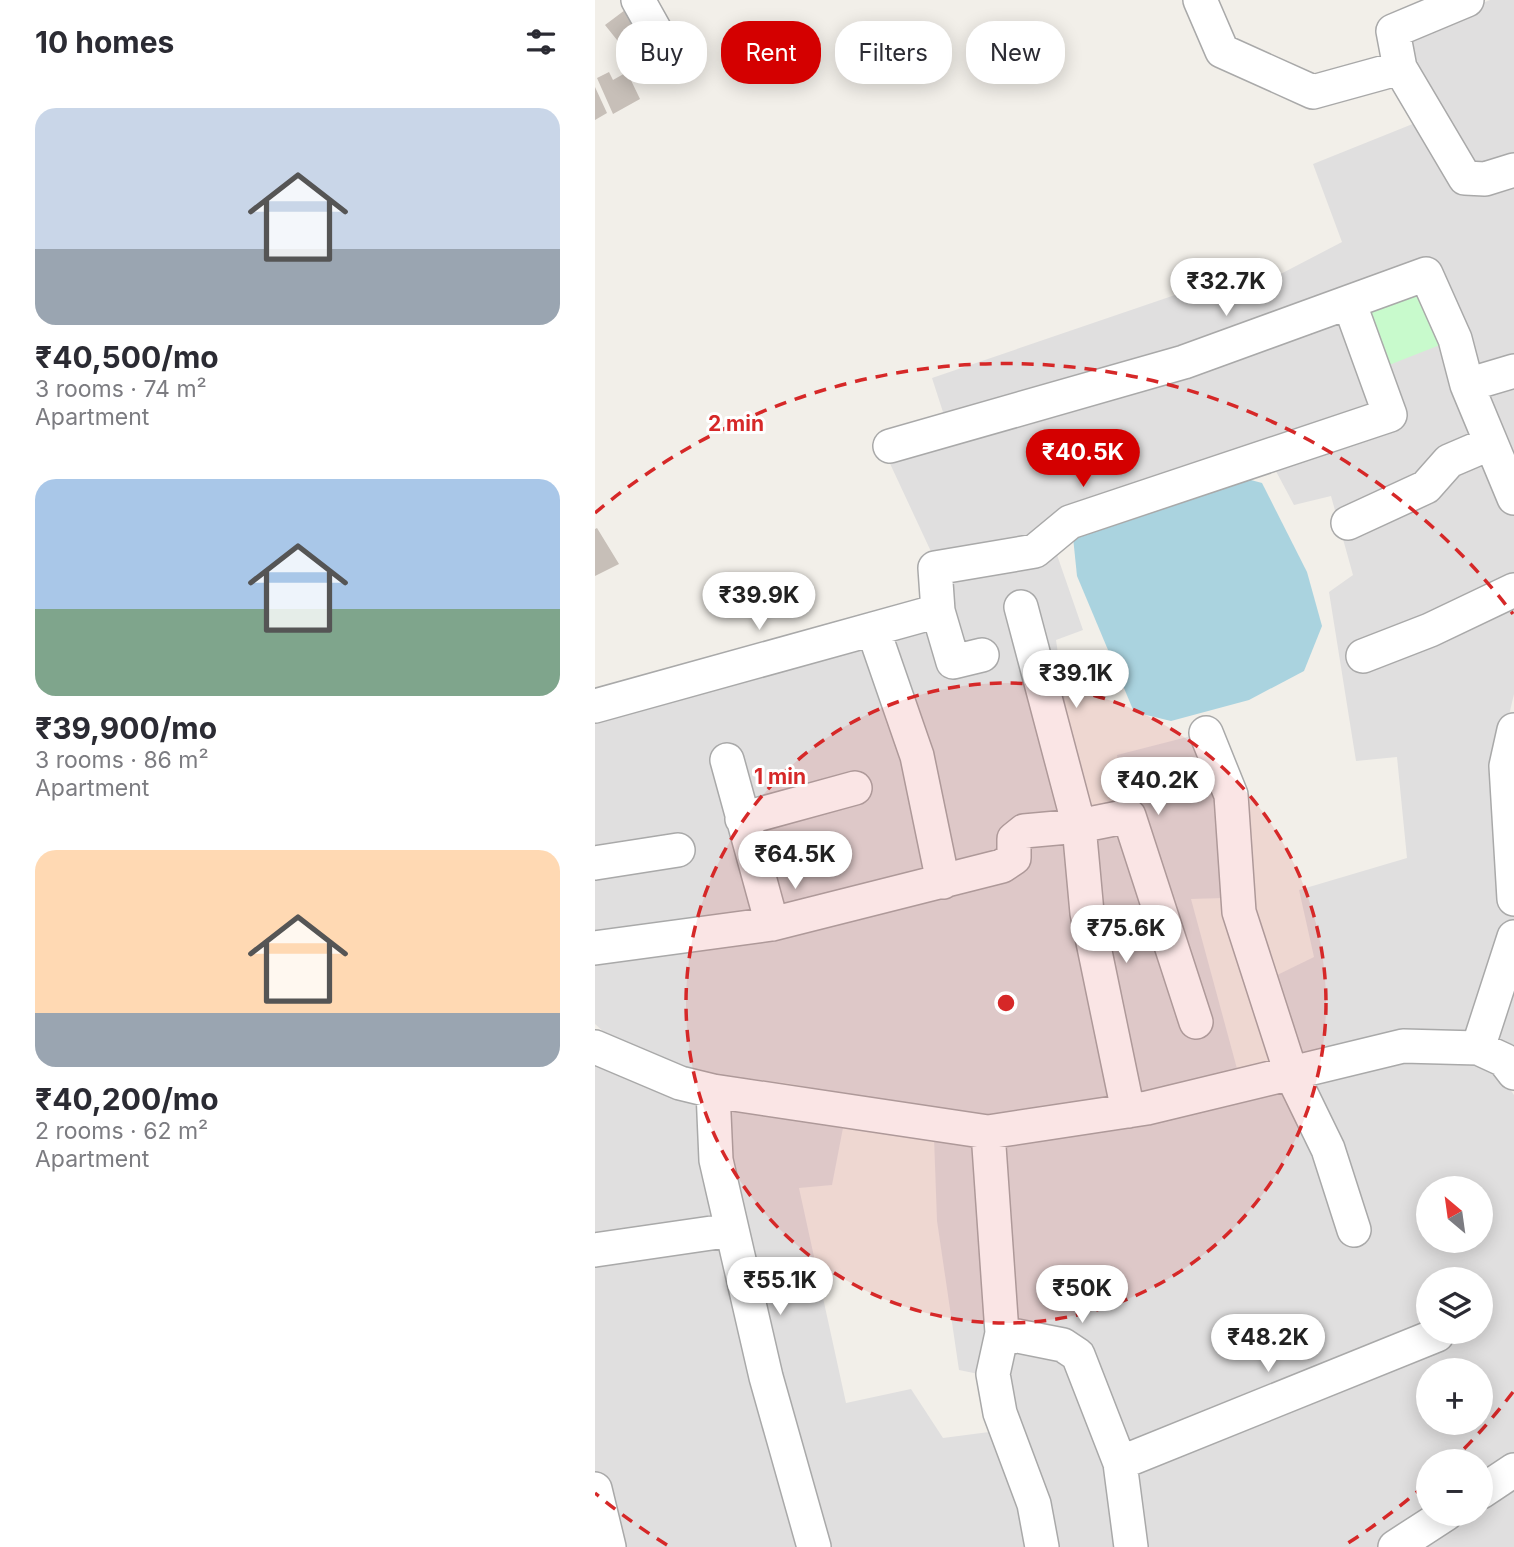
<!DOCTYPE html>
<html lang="en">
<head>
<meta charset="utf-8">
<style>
	:root { --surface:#fff; --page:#f2f2f3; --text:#2b2b33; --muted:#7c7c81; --accent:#d40000 }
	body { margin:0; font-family:Inter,sans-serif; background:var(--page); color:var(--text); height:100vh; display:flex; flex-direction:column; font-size:26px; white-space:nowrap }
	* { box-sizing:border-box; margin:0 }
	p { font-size:23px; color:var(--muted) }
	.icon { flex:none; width:38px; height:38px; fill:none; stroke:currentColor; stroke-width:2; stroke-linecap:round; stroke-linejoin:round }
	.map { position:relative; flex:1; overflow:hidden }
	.details { display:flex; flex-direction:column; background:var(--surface); width:595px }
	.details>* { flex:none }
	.banner { position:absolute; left:21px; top:21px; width:665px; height:63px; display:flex; gap:14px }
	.needle { width:46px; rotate:331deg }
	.controls { position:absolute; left:821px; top:1176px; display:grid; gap:14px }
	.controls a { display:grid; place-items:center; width:77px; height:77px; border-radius:50%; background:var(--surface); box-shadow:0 4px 18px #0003; font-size:35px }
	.price { position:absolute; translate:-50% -60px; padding:0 16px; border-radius:24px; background:#fff; color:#222; font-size:23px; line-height:46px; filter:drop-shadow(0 2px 4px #0008) }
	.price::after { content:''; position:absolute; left:50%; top:42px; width:21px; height:16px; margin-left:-10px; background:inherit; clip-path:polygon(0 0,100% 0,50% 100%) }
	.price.selected { background:var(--accent); color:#fff }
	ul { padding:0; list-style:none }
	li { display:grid; align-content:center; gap:14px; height:371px; padding:0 35px }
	li span { display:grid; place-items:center; height:217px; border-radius:21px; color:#555 }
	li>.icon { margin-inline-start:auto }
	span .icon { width:126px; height:126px; fill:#fffc; stroke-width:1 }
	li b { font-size:30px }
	h2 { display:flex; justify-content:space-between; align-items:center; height:84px; padding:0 35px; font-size:30px }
	.pill { padding:0 24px; border-radius:28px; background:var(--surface); box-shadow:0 4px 18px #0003; font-size:24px; line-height:63px }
	.pill.selected { background:var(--accent); color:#fff }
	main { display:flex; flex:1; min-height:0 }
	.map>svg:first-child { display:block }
	.residential { fill:#e0dfdf; fill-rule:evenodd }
	.park { fill:#c8facc }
	.water { fill:#aad3df }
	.building { fill:#c7bfb8 }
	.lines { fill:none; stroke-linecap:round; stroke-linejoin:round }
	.minor-casing { stroke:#a9a9a9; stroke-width:36 }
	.minor { stroke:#fff; stroke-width:33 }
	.ring { fill:none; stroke:#d62828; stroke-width:3.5; stroke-dasharray:12 9 }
	.centre { fill:#d62828; stroke:#fff; stroke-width:3.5 }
	.ring-label { font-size:21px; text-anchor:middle; font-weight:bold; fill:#d62828; stroke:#fff; stroke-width:6; stroke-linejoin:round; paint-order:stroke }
</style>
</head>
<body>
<main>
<section class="details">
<h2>10 homes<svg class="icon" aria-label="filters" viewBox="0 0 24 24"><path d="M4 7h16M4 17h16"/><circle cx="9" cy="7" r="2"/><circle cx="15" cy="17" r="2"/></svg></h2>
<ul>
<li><span style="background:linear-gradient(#c9d6e8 65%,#9aa5b1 0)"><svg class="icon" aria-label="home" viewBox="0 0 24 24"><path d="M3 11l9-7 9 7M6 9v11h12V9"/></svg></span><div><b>₹40,500/mo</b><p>3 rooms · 74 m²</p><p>Apartment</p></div></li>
<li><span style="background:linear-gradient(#a9c7e8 60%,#7fa58c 0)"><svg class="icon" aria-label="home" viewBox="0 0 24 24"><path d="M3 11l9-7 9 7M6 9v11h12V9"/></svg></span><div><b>₹39,900/mo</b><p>3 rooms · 86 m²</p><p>Apartment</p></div></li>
<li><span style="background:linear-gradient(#ffd9b3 75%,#9aa5b1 0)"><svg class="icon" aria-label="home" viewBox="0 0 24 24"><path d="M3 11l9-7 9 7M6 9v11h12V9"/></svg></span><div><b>₹40,200/mo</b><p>2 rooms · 62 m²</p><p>Apartment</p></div></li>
</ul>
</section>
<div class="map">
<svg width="919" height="1547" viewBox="0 0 919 1547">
	<rect width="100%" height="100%" fill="#f2efe9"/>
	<path class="residential" d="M895,0H919V694L900,775L919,892V1056L704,1059L676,978L719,957L704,890L812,858L802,757L761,761L734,592L758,575L736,496L699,505L667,445L434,542L339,558L291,455L358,443L337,378L627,279L630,303L747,242L718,164L845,113L808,36Z
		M461,552L488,630L461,640L486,811L535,807L522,755L596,736L626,803L629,898L596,899L644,1076L390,1119L190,1083L87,1071L10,1033L0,1024V719L360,611L349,575Z
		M0,1049L107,1097L248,1128L237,1185L204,1188L251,1403L316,1389L348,1438L425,1428L408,1379L364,1370L342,1221L339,1138L582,1105L868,1052L902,1070L919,1095V1547H0ZM833,1188H886V1241H833ZM833,1279H886V1332H833ZM833,1370H886V1423H833ZM833,1461H886V1514H833Z"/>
	<path class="park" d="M831,274L860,339L784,369L754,302Z"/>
	<path class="water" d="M641,476L667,483L712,572L727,626L709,671L654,700L576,721L539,712L482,576L478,537Z"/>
	<path class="building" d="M30,10L54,40L34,55L10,25Z
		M14,72L18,80L32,72L45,99L18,114L2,78Z
		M0,87L12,113L0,120Z
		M2,528L24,564L0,576V529Z"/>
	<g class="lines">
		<g class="minor-casing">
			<path id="minor" d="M43,0L66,41
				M605,0L627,51L718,92L805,68L798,31L872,0
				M805,68L870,178L890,179L919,170
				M872,385L919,498
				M295,446L589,362L831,274L860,339L872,385L919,371
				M753,523L831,487L854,461L896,443
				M426,607L484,826L492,913L533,1111
				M278,629L322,756L348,882
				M387,655L358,662L343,611L340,568L440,551L475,522L795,415L754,302
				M768,656L835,630L919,590
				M0,706L343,611
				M919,730L911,766L919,899
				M611,733L636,795L644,912L696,1073L733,1149L759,1230
				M132,760L177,924
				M147,819L260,788
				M0,863L83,850
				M0,948L177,924L407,866L419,858V839L429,831L484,826L534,816L601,1022
				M0,1047L85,1083L118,1091L393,1132L552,1108L808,1046L883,1048L909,1060L919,1073
				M883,1048L919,937
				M118,1091L121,1160L171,1377L219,1547
				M393,1132L407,1333L468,1345L483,1355L525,1463L536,1547
				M0,1250L137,1230
				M407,1333L398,1374L405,1413L439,1504L447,1547
				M525,1463L842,1335
				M0,1489L14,1547
				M886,1492L919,1470
				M800,1547L851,1514"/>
		</g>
		<use href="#minor" class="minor"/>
	</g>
	<circle cx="411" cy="1003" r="320" fill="#d62828" fill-opacity=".12"/>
	<g class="ring">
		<circle cx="411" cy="1003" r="320"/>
		<path d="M918 1392A639 639 0 0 1 859 1459M830 1485A639 639 0 0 1 750 1545M72 1545A639 639 0 0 1 0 1493M0 513A639 639 0 0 1 918 614"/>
	</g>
	<circle cx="411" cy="1003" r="10" class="centre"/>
	<g class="ring-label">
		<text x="141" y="431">2 min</text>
		<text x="185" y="784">1 min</text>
	</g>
</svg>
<div class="controls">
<a><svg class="needle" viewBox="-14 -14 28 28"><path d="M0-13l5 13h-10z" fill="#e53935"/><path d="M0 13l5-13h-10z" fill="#7c7c81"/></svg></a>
<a><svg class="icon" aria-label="layers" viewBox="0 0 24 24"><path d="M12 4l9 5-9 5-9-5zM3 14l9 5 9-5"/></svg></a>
<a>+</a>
<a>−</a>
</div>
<b class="price" style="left:631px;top:318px">₹32.7K</b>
<b class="price selected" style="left:488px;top:489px">₹40.5K</b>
<b class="price" style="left:164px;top:632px">₹39.9K</b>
<b class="price" style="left:481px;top:710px">₹39.1K</b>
<b class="price" style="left:563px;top:817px">₹40.2K</b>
<b class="price" style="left:200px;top:891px">₹64.5K</b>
<b class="price" style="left:531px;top:965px">₹75.6K</b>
<b class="price" style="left:185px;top:1317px">₹55.1K</b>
<b class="price" style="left:487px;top:1325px">₹50K</b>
<b class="price" style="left:673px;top:1374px">₹48.2K</b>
<div class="banner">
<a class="pill">Buy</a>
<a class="pill selected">Rent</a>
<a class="pill">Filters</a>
<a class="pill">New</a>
</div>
</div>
</main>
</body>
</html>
